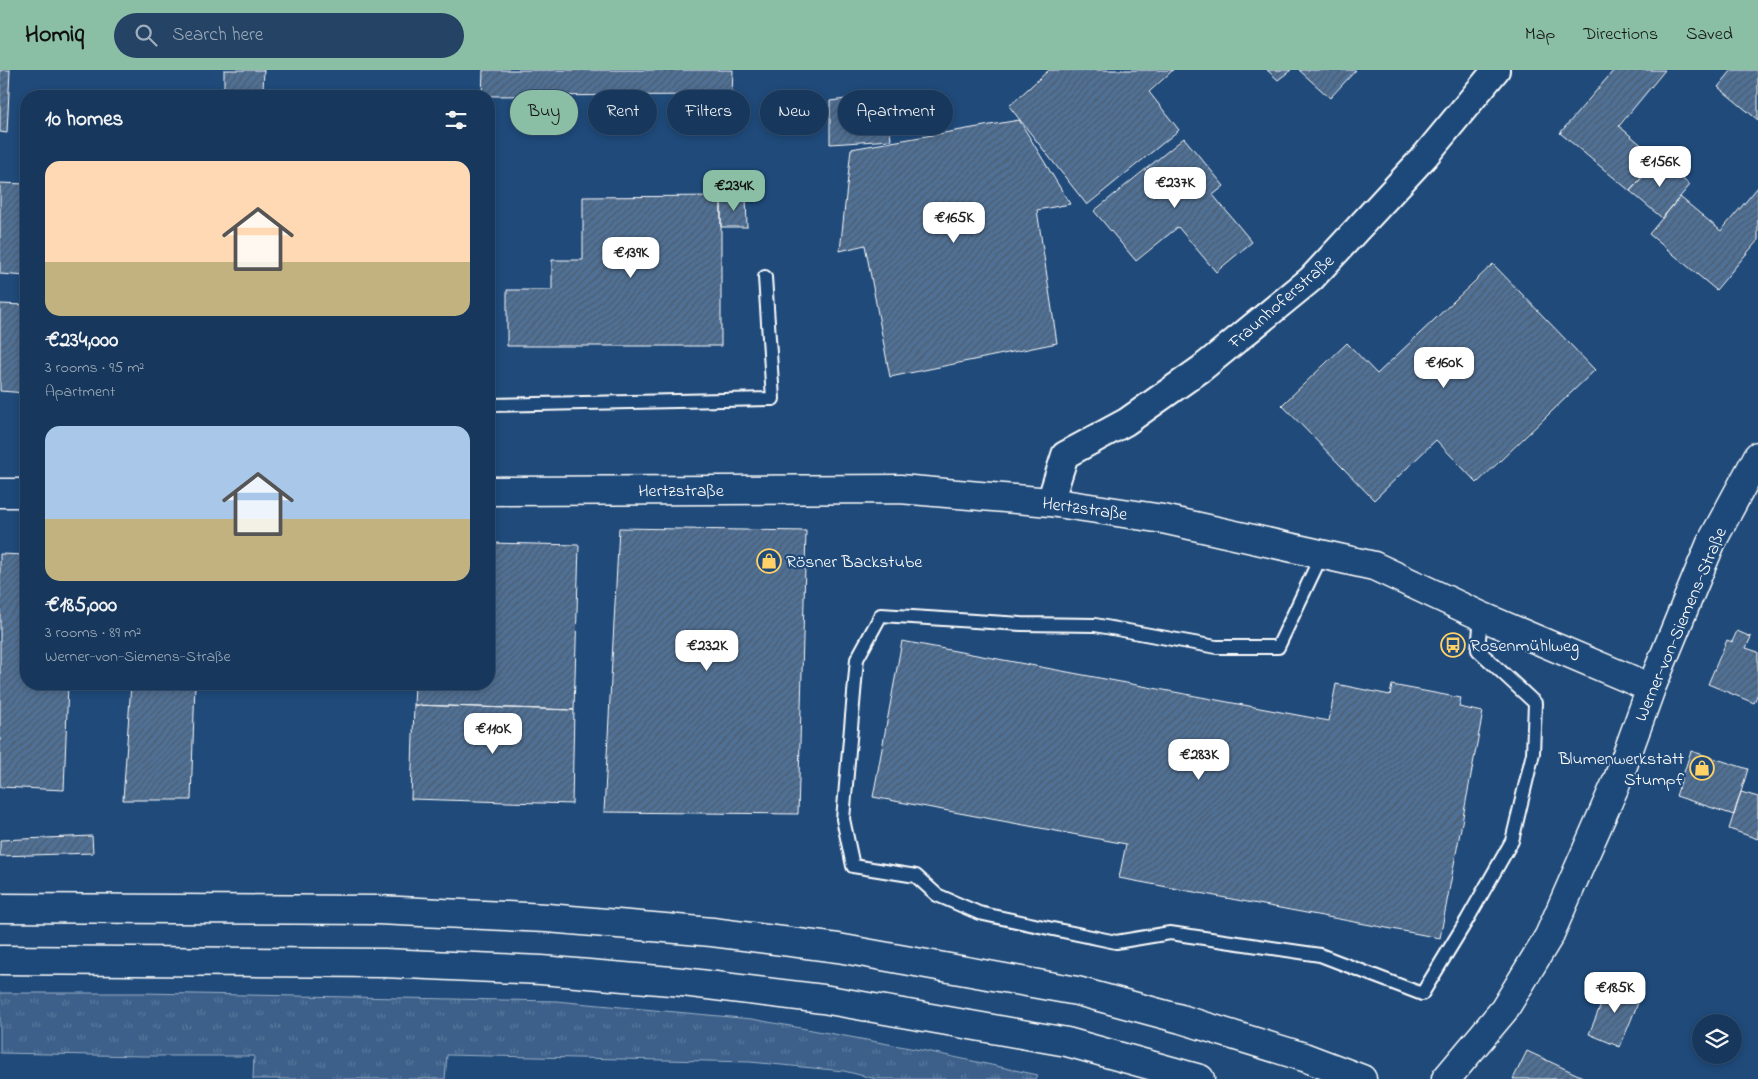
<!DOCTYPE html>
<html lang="en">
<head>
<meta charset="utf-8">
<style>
	:root { --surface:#17385c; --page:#244365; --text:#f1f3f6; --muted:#9eacbb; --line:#365272; --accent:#8abfa5 }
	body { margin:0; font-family:"Indie Flower",sans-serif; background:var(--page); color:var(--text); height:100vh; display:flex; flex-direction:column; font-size:19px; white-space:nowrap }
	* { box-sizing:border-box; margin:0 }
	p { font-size:16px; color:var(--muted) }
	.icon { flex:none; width:28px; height:28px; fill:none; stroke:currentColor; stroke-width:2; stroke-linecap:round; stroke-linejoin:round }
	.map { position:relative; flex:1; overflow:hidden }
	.panel { position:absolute; left:20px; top:20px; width:475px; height:600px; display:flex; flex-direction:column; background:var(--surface); border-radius:20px; box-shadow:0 2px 8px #0003,0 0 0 1px var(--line) }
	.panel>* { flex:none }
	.hud { position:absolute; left:510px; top:20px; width:475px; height:45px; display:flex; gap:10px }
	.tools { position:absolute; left:1692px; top:944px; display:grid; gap:10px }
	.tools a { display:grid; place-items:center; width:50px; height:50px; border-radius:50%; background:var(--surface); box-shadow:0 2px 8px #0003,0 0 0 1px var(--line); font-size:25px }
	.price { position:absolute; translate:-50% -42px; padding:0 11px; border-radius:10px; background:#fff; color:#222; font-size:16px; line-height:32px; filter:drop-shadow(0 1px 2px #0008) }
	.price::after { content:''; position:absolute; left:50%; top:30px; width:15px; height:11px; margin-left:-8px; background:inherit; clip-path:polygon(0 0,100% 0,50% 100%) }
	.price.selected { background:var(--accent); color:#111 }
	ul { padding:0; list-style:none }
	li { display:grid; align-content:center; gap:10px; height:265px; padding:0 25px }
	li span { display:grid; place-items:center; height:155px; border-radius:15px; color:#555 }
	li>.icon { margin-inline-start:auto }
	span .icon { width:90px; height:90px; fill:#fffc; stroke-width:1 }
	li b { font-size:21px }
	h2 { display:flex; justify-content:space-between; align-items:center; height:60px; padding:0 25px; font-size:21px }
	.pill { padding:0 18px; border-radius:22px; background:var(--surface); box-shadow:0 2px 8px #0003,0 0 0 1px var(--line); font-size:18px; line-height:45px }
	.pill.selected { background:var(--accent); color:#111 }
	header { display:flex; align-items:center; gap:30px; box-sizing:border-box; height:70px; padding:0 25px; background:var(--accent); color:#111 }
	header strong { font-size:24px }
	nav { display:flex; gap:28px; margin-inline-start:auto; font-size:18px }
	.search { width:350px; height:45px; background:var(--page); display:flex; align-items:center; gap:12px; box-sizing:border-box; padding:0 18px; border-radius:28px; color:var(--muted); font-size:19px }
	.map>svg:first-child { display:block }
	.grass { fill:url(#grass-tufts); stroke:#9eb0c5 }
	.building { fill:url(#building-hatch); stroke:#fff }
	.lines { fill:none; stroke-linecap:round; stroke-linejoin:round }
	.service-casing { stroke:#fff; stroke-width:16 }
	.minor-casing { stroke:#fff; stroke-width:30 }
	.tertiary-casing { stroke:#fff; stroke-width:31 }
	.trunk-casing { stroke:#fff; stroke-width:31 }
	.service { stroke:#1f4a7a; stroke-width:12 }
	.minor { stroke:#1f4a7a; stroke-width:26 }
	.tertiary { stroke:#1f4a7a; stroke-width:28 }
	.trunk { stroke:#1f4a7a; stroke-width:28 }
	.labels { text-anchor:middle; stroke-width:4.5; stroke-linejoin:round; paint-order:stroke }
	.street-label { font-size:18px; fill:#fff; stroke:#1f4a7a }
	.poi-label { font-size:18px; fill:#fff; stroke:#1f4a7a; text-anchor:start }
</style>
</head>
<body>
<header>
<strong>Homiq</strong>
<div class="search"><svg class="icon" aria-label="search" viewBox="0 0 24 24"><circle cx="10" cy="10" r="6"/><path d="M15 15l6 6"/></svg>Search here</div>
<nav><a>Map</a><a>Directions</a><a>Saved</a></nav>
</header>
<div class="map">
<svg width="1758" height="1009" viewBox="0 0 1758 1009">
	<defs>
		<pattern id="grass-tufts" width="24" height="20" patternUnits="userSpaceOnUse" patternTransform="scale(1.25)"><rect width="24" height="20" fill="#3c618b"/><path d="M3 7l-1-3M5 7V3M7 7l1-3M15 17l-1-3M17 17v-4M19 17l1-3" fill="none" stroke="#59799c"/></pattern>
		<pattern id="building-hatch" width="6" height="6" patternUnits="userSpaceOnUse" patternTransform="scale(1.25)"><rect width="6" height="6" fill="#507197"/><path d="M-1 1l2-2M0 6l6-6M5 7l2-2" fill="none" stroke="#4e5b6a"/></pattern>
	</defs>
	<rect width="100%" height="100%" fill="#1f4a7a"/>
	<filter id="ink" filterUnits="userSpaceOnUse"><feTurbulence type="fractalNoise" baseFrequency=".02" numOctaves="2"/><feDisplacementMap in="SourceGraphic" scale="10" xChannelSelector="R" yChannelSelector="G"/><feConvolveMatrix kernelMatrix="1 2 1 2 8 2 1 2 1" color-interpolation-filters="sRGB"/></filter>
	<g filter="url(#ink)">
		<path class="grass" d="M0,923H143L556,931L752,949L921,980L1038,1005L1036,1009H876L844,1001L750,992L447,985L445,1009H253L254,986H143L0,983Z"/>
		<path class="building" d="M0,0H10L7,63L0,62Z
			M224,0H264L263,19L224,18Z
			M483,0H733L732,25L482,26Z
			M1049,0H1173L1149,22L1179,60L1087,135L1009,36Z
			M1267,0H1291L1278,10Z
			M1299,0H1356L1330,28Z
			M1614,0H1665L1619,56L1658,89L1630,121L1560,63Z
			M1732,0H1758V50L1718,17Z
			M886,24L891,70L830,74V31Z
			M1019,50L1070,134L1037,140L1057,273L890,307L865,175L840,181L851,79Z
			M1184,68L1224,116L1213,125L1252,172L1216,202L1178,157L1136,191L1094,141Z
			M1658,89L1690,115L1662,148L1630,121Z
			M0,113L26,114V206L0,204Z
			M1758,117V170L1716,220L1649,164L1680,127L1721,161Z
			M721,126V276H507V220H552V190H583V127Z
			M721,126H746L747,157H721Z
			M1493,194L1595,300L1477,413L1436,370L1374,430L1282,335L1347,273L1377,304Z
			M0,234L26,235V323L0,321Z
			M619,458L806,461L798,744L604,742Z
			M489,473L579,475L574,640L414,635L415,614H489Z
			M0,484L26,485V614H68L64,720L0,717Z
			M1737,561L1751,567L1746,578L1758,582V623L1754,633L1708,614L1727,570L1732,572Z
			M902,571L1329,651L1336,614L1390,625L1392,615L1461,628L1459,637L1483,642L1440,868L1119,808L1126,774L873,727Z
			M131,614H195L191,730H123Z
			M414,635L574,640L572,734L411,729Z
			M1691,681L1748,699L1734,745L1676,726Z
			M1741,722L1758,727V769L1729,759Z
			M92,766L93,783L0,786V770Z
			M1611,910L1642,923L1620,977L1589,964Z
			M1527,981L1587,1009H1513Z"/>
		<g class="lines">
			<g class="service-casing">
				<path id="service" d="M489,335L773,329L765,207
					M1322,484L1278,577H1216L1095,555L1021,554L881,545L857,589L843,749L853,796L916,806L937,825L979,843L1053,859L1116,872L1170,863L1320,885L1422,924L1467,850L1512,771L1533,683L1535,633L1478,580L1481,546"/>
			</g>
			<g class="minor-casing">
				<path id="minor" d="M1050,432L1065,385L1126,352L1201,299L1311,209L1425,86L1496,0"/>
			</g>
			<g class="tertiary-casing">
				<path id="tertiary" d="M489,421L900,419L1050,432L1163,449L1374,496L1481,546L1651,618
					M0,423H26
					M1446,1009L1504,940L1549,866L1618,709L1651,618L1711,473L1758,386"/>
			</g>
			<g class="trunk-casing">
				<path id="trunk" d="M0,838L378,840L547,848L712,862L838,878L1077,921L1181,949L1304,987L1362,1009
					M0,890L384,893L541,900L683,912L823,929L1067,972L1200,1009"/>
			</g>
			<use href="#service" class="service"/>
			<use href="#minor" class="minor"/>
			<use href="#tertiary" class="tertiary"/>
			<use href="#trunk" class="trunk"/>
		</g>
	</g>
	<defs>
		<g id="shop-ring" transform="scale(1.25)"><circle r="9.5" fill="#1f4a7a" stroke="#ffd166" stroke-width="1.5"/><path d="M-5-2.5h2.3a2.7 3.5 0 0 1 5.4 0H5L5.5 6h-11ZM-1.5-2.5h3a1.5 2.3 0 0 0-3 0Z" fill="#ffd166"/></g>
		<g id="bus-ring" transform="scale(1.25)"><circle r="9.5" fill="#1f4a7a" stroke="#ffd166" stroke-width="1.5"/><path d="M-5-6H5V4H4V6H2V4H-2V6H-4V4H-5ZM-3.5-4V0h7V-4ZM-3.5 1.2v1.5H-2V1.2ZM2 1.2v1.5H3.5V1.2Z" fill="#ffd166"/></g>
	</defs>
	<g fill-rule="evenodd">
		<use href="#shop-ring" x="769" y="491"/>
		<use href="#bus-ring" x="1453" y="575"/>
		<use href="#shop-ring" x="1702" y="698"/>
	</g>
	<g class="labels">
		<g class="street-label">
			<text transform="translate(1281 231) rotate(-41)" y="6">Fraunhoferstraße</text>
			<text x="681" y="426">Hertzstraße</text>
			<text transform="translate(1085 438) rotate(8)" y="6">Hertzstraße</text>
			<text transform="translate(1680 554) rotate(-67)" y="6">Werner-von-Siemens-Straße</text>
		</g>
		<g class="poi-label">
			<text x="786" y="497">Rösner Backstube</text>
			<text x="1470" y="581">Rosenmühlweg</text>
			<text x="1684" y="694" text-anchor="end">Blumenwerkstatt<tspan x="1684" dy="21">Stumpf</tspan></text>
		</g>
	</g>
</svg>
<div class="tools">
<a><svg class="icon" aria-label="layers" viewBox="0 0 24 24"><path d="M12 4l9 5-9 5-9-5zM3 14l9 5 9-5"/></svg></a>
</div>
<b class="price" style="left:1660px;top:118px">€156K</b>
<b class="price" style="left:1175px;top:139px">€237K</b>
<b class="price selected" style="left:734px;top:142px">€234K</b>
<b class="price" style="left:954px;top:174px">€165K</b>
<b class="price" style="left:631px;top:209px">€139K</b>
<b class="price" style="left:1444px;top:319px">€160K</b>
<b class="price" style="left:707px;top:602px">€232K</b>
<b class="price" style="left:493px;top:685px">€110K</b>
<b class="price" style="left:1199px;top:711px">€283K</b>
<b class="price" style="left:1615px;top:944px">€185K</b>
<div class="hud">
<a class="pill selected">Buy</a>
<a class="pill">Rent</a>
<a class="pill">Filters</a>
<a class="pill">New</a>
<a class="pill">Apartment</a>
</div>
<section class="panel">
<h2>10 homes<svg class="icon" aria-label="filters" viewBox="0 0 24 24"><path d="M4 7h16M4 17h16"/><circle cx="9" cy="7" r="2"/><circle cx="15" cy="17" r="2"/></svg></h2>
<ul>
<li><span style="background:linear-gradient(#ffd9b3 65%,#c2b280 0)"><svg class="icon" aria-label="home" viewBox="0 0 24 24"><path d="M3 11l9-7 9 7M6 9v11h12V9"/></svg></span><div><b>€234,000</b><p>3 rooms · 95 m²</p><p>Apartment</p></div></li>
<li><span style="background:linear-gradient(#a9c7e8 60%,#c2b280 0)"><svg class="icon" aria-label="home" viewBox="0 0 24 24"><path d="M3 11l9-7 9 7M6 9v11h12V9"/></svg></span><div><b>€185,000</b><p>3 rooms · 89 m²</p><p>Werner-von-Siemens-Straße</p></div></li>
</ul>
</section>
</div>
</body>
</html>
